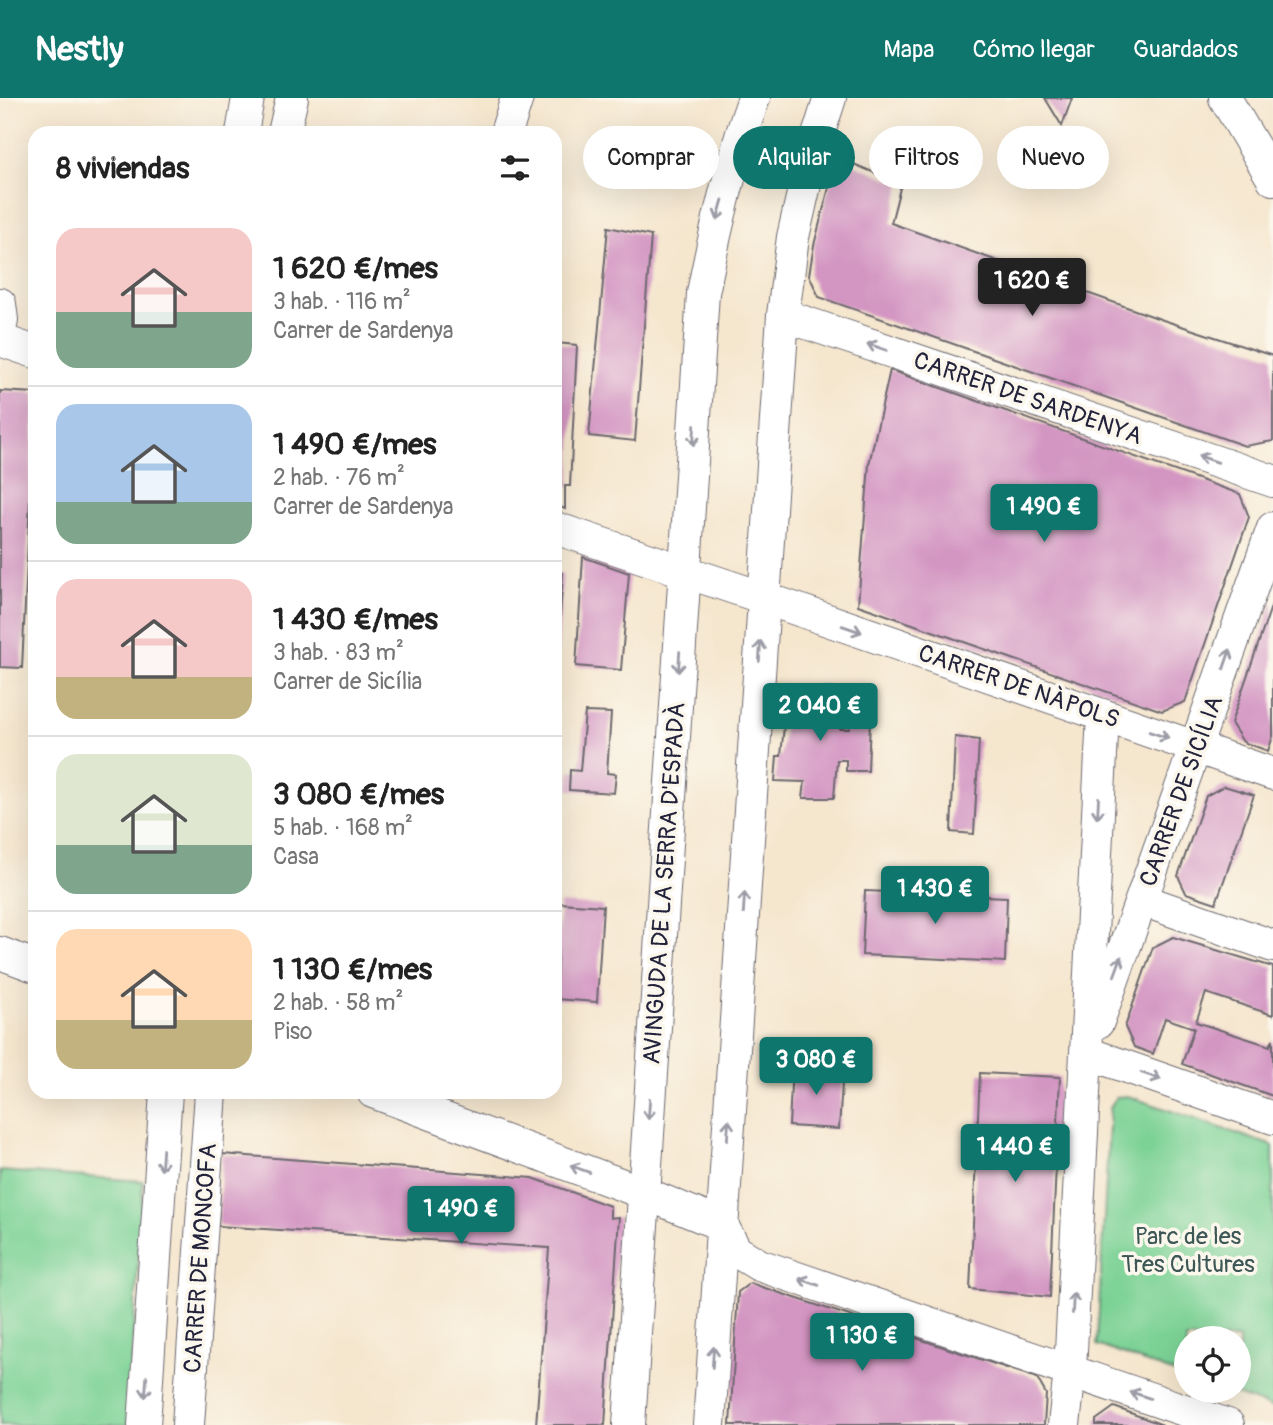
<!DOCTYPE html>
<html lang="es">
<head>
<meta charset="utf-8">
<style>
	:root { --surface:#fff; --page:#f2f2f2; --text:#222; --muted:#767676; --line:#e0e0e0; --accent:#0f766e }
	body { margin:0; font-family:Pangolin,sans-serif; background:var(--page); color:var(--text); height:100vh; display:flex; flex-direction:column; font-size:26px; white-space:nowrap }
	* { box-sizing:border-box; margin:0 }
	p { font-size:23px; color:var(--muted) }
	.icon { flex:none; width:38px; height:38px; fill:none; stroke:currentColor; stroke-width:2; stroke-linecap:round; stroke-linejoin:round }
	.map { position:relative; flex:1; overflow:hidden }
	.drawer { position:absolute; left:28px; top:28px; width:534px; height:973px; display:flex; flex-direction:column; background:var(--surface); border-radius:21px; box-shadow:0 7px 28px #0002 }
	.drawer>* { flex:none }
	.hud { position:absolute; left:583px; top:28px; width:584px; height:63px; display:flex; gap:14px }
	.tools { position:absolute; left:1174px; top:1228px; display:grid; gap:14px }
	.tools a { display:grid; place-items:center; width:77px; height:77px; border-radius:50%; background:var(--surface); box-shadow:0 7px 28px #0002; font-size:35px }
	.price { position:absolute; translate:-50% -60px; padding:0 16px; border-radius:7px; background:var(--accent); color:#fff; font-size:23px; line-height:46px; filter:drop-shadow(0 2px 4px #0008) }
	.price::after { content:''; position:absolute; left:50%; top:42px; width:21px; height:16px; margin-left:-10px; background:inherit; clip-path:polygon(0 0,100% 0,50% 100%) }
	.price.current { background:#222; color:#fff }
	ul { padding:0; list-style:none }
	li { display:flex; align-items:center; gap:21px; height:175px; padding:0 28px }
	li+li { border-top:2px solid var(--line) }
	li span { display:grid; place-items:center; flex:none; width:196px; height:140px; border-radius:21px; color:#555 }
	li>.icon { margin-inline-start:auto }
	span .icon { width:84px; height:84px; fill:#fffc; stroke-width:1 }
	li b { font-size:30px }
	h2 { display:flex; justify-content:space-between; align-items:center; height:84px; padding:0 28px; font-size:30px }
	.tag { padding:0 24px; border-radius:32px; background:var(--surface); box-shadow:0 7px 28px #0002; font-size:24px; line-height:63px }
	.tag.current { background:var(--accent); color:#fff }
	header { display:flex; align-items:center; gap:42px; box-sizing:border-box; height:98px; padding:0 35px; background:var(--accent); color:#fff }
	header strong { font-size:33px }
	nav { display:flex; gap:38px; margin-inline-start:auto; font-size:24px }
	.map>svg:first-child { display:block }
	.green { fill:#7cd295; stroke:#4f7a68; stroke-width:2 }
	.building { fill:#d395c2 }
	.lines { fill:none; stroke-linecap:round; stroke-linejoin:round }
	.minor-casing { stroke:#6c676e; stroke-width:34 }
	.minor { stroke:#fff; stroke-width:32 }
	.oneway { stroke:#9c9ca7 }
	.labels { text-anchor:middle; stroke-width:7; stroke-linejoin:round; paint-order:stroke }
	.street-label { font-size:24px; fill:#22223b; stroke:#fbf7ec }
	.park-label { font-size:24px; fill:#3d5756; stroke:#fbf7ec }
</style>
</head>
<body>
<header>
<strong>Nestly</strong>
<nav><a>Mapa</a><a>Cómo llegar</a><a>Guardados</a></nav>
</header>
<div class="map">
<svg width="1273" height="1327" viewBox="0 0 1273 1327">
	<rect width="100%" height="100%" fill="#fbf7ec"/>
	<filter id="ink" filterUnits="userSpaceOnUse"><feTurbulence type="fractalNoise" baseFrequency=".0143" numOctaves="2"/><feDisplacementMap in="SourceGraphic" scale="14" xChannelSelector="R" yChannelSelector="G"/><feConvolveMatrix kernelMatrix="1 2 1 2 8 2 1 2 1" color-interpolation-filters="sRGB"/></filter>
	<filter id="wash" filterUnits="userSpaceOnUse"><feTurbulence type="fractalNoise" baseFrequency=".00686" numOctaves="4" result="noise"/><feDisplacementMap in="SourceGraphic" scale="28" xChannelSelector="R" yChannelSelector="G"/><feGaussianBlur stdDeviation="1.57" result="paint"/><feColorMatrix in="noise" values="0 0 0 0 0 0 0 0 0 0 0 0 0 0 0 0 0 1.4 0 .05"/><feComposite in="paint" operator="in"/></filter>
	<g filter="url(#wash)">
		<rect width="100%" height="100%" fill="#f5e6ce"/>
		<path class="green" d="M1128,998L1273,1048V1310L1226,1293H1239V1241H1186V1279L1097,1247L1110,1010L1116,999Z
			M0,1073L143,1083L128,1327H0Z"/>
		<g id="blocks">
			<path class="building" d="M1045,0H1072L1062,28Z
				M837,59L901,86L891,125L1163,222L1273,258V343L1245,348L819,199L809,177L814,147Z
				M608,129L651,138L635,343L589,338Z
				M555,245L577,247L570,388H565V411L555,407Z
				M890,272L1240,396L1249,419L1185,604L1162,613L858,507L869,366Z
				M0,293L35,295L22,570L0,569Z
				M583,459L629,475L621,572L576,568Z
				M555,475H563L557,558H555Z
				M1273,503V638L1268,653L1243,644L1231,625Z
				M807,590L843,591L840,631H849L850,623L870,622L868,673H846V662H837L834,700H803L805,684L775,683L777,658H781L784,628L778,627L781,603L806,604Z
				M585,614L611,615L607,675L616,676L614,695L569,692L570,672L580,673Z
				M955,639L979,642L974,736L951,734Z
				M1224,688L1254,697L1216,805L1186,795L1178,778L1206,698Z
				M865,793L1007,799L1005,864L862,857Z
				M560,805L603,808L597,904L555,901Z
				M1173,839L1273,869V917L1206,895L1196,924L1270,948L1273,941V998L1182,966L1194,930L1165,920L1153,956L1134,949L1125,929L1153,849Z
				M792,966L843,970L839,1031L789,1028Z
				M980,975L1060,979L1050,1199L970,1191Z
				M222,1056L533,1080L610,1108V1120L619,1119L605,1327H536L549,1150L218,1128Z
				M750,1185L1037,1280L1046,1296L1044,1327H730L738,1194Z
				M1114,1309L1163,1327H1096V1322Z"/>
		</g>
	</g>
	<g filter="url(#ink)">
		<use href="#blocks" fill-opacity="0" stroke="#6c676e" stroke-width="2"/>
		<g class="lines">
			<g class="minor-casing">
				<path id="minor" d="M1225,0L1273,81
					M242,35L248,0
					M284,35L292,0
					M506,35L517,0
					M0,206L2,222L0,234
					M783,217L1273,383
					M0,242L35,254
					M555,430L764,500L1273,676
					M1142,802L1273,848
					M0,855L35,868
					M1098,924L1273,430
					M1087,955L1273,1020
					M373,994L644,1095L722,1127L736,1153L759,1167L1228,1327
					M144,1327L166,994
					M188,1327L211,994
					M629,1327L703,195C716,128 731,63 754,0
					M709,1327L783,217L793,139L812,56L830,0
					M1064,1327L1070,1273L1103,617"/>
			</g>
			<use href="#minor" class="minor"/>
		</g>
		<defs><path id="oneway-shaft" d="M-6 0H5M1.5-3L5.5 0L1.5 3" fill="none" stroke-width="1.6" stroke-linecap="round" stroke-linejoin="round" transform="scale(1.75)"/></defs>
		<g class="oneway">
			<use href="#oneway-shaft" transform="translate(720 112) rotate(106)"/>
			<use href="#oneway-shaft" transform="translate(877 249) rotate(-161)"/>
			<use href="#oneway-shaft" transform="translate(694 337) rotate(94)"/>
			<use href="#oneway-shaft" transform="translate(1208 361) rotate(-161)"/>
			<use href="#oneway-shaft" transform="translate(852 531) rotate(19)"/>
			<use href="#oneway-shaft" transform="translate(760 553) rotate(-86)"/>
			<use href="#oneway-shaft" transform="translate(1227 561) rotate(-71)"/>
			<use href="#oneway-shaft" transform="translate(679 564) rotate(94)"/>
			<use href="#oneway-shaft" transform="translate(1159 637) rotate(19)"/>
			<use href="#oneway-shaft" transform="translate(1098 710) rotate(93)"/>
			<use href="#oneway-shaft" transform="translate(744 805) rotate(-86)"/>
			<use href="#oneway-shaft" transform="translate(1118 868) rotate(-70)"/>
			<use href="#oneway-shaft" transform="translate(1151 978) rotate(19)"/>
			<use href="#oneway-shaft" transform="translate(649 1011) rotate(94)"/>
			<use href="#oneway-shaft" transform="translate(728 1032) rotate(-86)"/>
			<use href="#oneway-shaft" transform="translate(162 1062) rotate(94)"/>
			<use href="#oneway-shaft" transform="translate(580 1071) rotate(-160)"/>
			<use href="#oneway-shaft" transform="translate(809 1184) rotate(-161)"/>
			<use href="#oneway-shaft" transform="translate(1073 1205) rotate(-87)"/>
			<use href="#oneway-shaft" transform="translate(713 1259) rotate(-86)"/>
			<use href="#oneway-shaft" transform="translate(146 1289) rotate(94)"/>
			<use href="#oneway-shaft" transform="translate(1140 1297) rotate(-161)"/>
		</g>
	</g>
	<g class="labels">
		<g class="street-label">
			<text transform="translate(1028 300) rotate(19)" y="8">CARRER DE SARDENYA</text>
			<text transform="translate(1019 588) rotate(19)" y="8">CARRER DE NÀPOLS</text>
			<text transform="translate(1181 693) rotate(-70)" y="8">CARRER DE SICÍLIA</text>
			<text transform="translate(664 785) rotate(-86)" y="8">AVINGUDA DE LA SERRA D'ESPADÀ</text>
			<text transform="translate(200 1160) rotate(-86)" y="8">CARRER DE MONCOFA</text>
		</g>
		<g class="park-label">
			<text x="1188" y="1146">Parc de les<tspan x="1188" dy="28">Tres Cultures</tspan></text>
		</g>
	</g>
</svg>
<div class="tools">
<a><svg class="icon" aria-label="locate" viewBox="0 0 24 24"><circle cx="12" cy="12" r="6"/><path d="M12 2v4M12 18v4M2 12h4M18 12h4"/></svg></a>
</div>
<b class="price current" style="left:1032px;top:220px">1 620 €</b>
<b class="price" style="left:1044px;top:446px">1 490 €</b>
<b class="price" style="left:820px;top:645px">2 040 €</b>
<b class="price" style="left:935px;top:828px">1 430 €</b>
<b class="price" style="left:816px;top:999px">3 080 €</b>
<b class="price" style="left:1015px;top:1086px">1 440 €</b>
<b class="price" style="left:461px;top:1148px">1 490 €</b>
<b class="price" style="left:862px;top:1275px">1 130 €</b>
<div class="hud">
<a class="tag">Comprar</a>
<a class="tag current">Alquilar</a>
<a class="tag">Filtros</a>
<a class="tag">Nuevo</a>
</div>
<section class="drawer">
<h2>8 viviendas<svg class="icon" aria-label="filters" viewBox="0 0 24 24"><path d="M4 7h16M4 17h16"/><circle cx="9" cy="7" r="2"/><circle cx="15" cy="17" r="2"/></svg></h2>
<ul>
<li><span style="background:linear-gradient(#f6c9c9 60%,#7fa58c 0)"><svg class="icon" aria-label="home" viewBox="0 0 24 24"><path d="M3 11l9-7 9 7M6 9v11h12V9"/></svg></span><div><b>1 620 €/mes</b><p>3 hab. · 116 m²</p><p>Carrer de Sardenya</p></div></li>
<li><span style="background:linear-gradient(#a9c7e8 70%,#7fa58c 0)"><svg class="icon" aria-label="home" viewBox="0 0 24 24"><path d="M3 11l9-7 9 7M6 9v11h12V9"/></svg></span><div><b>1 490 €/mes</b><p>2 hab. · 76 m²</p><p>Carrer de Sardenya</p></div></li>
<li><span style="background:linear-gradient(#f6c9c9 70%,#c2b280 0)"><svg class="icon" aria-label="home" viewBox="0 0 24 24"><path d="M3 11l9-7 9 7M6 9v11h12V9"/></svg></span><div><b>1 430 €/mes</b><p>3 hab. · 83 m²</p><p>Carrer de Sicília</p></div></li>
<li><span style="background:linear-gradient(#dfe7d0 65%,#7fa58c 0)"><svg class="icon" aria-label="home" viewBox="0 0 24 24"><path d="M3 11l9-7 9 7M6 9v11h12V9"/></svg></span><div><b>3 080 €/mes</b><p>5 hab. · 168 m²</p><p>Casa</p></div></li>
<li><span style="background:linear-gradient(#ffd9b3 65%,#c2b280 0)"><svg class="icon" aria-label="home" viewBox="0 0 24 24"><path d="M3 11l9-7 9 7M6 9v11h12V9"/></svg></span><div><b>1 130 €/mes</b><p>2 hab. · 58 m²</p><p>Piso</p></div></li>
</ul>
</section>
</div>
</body>
</html>
